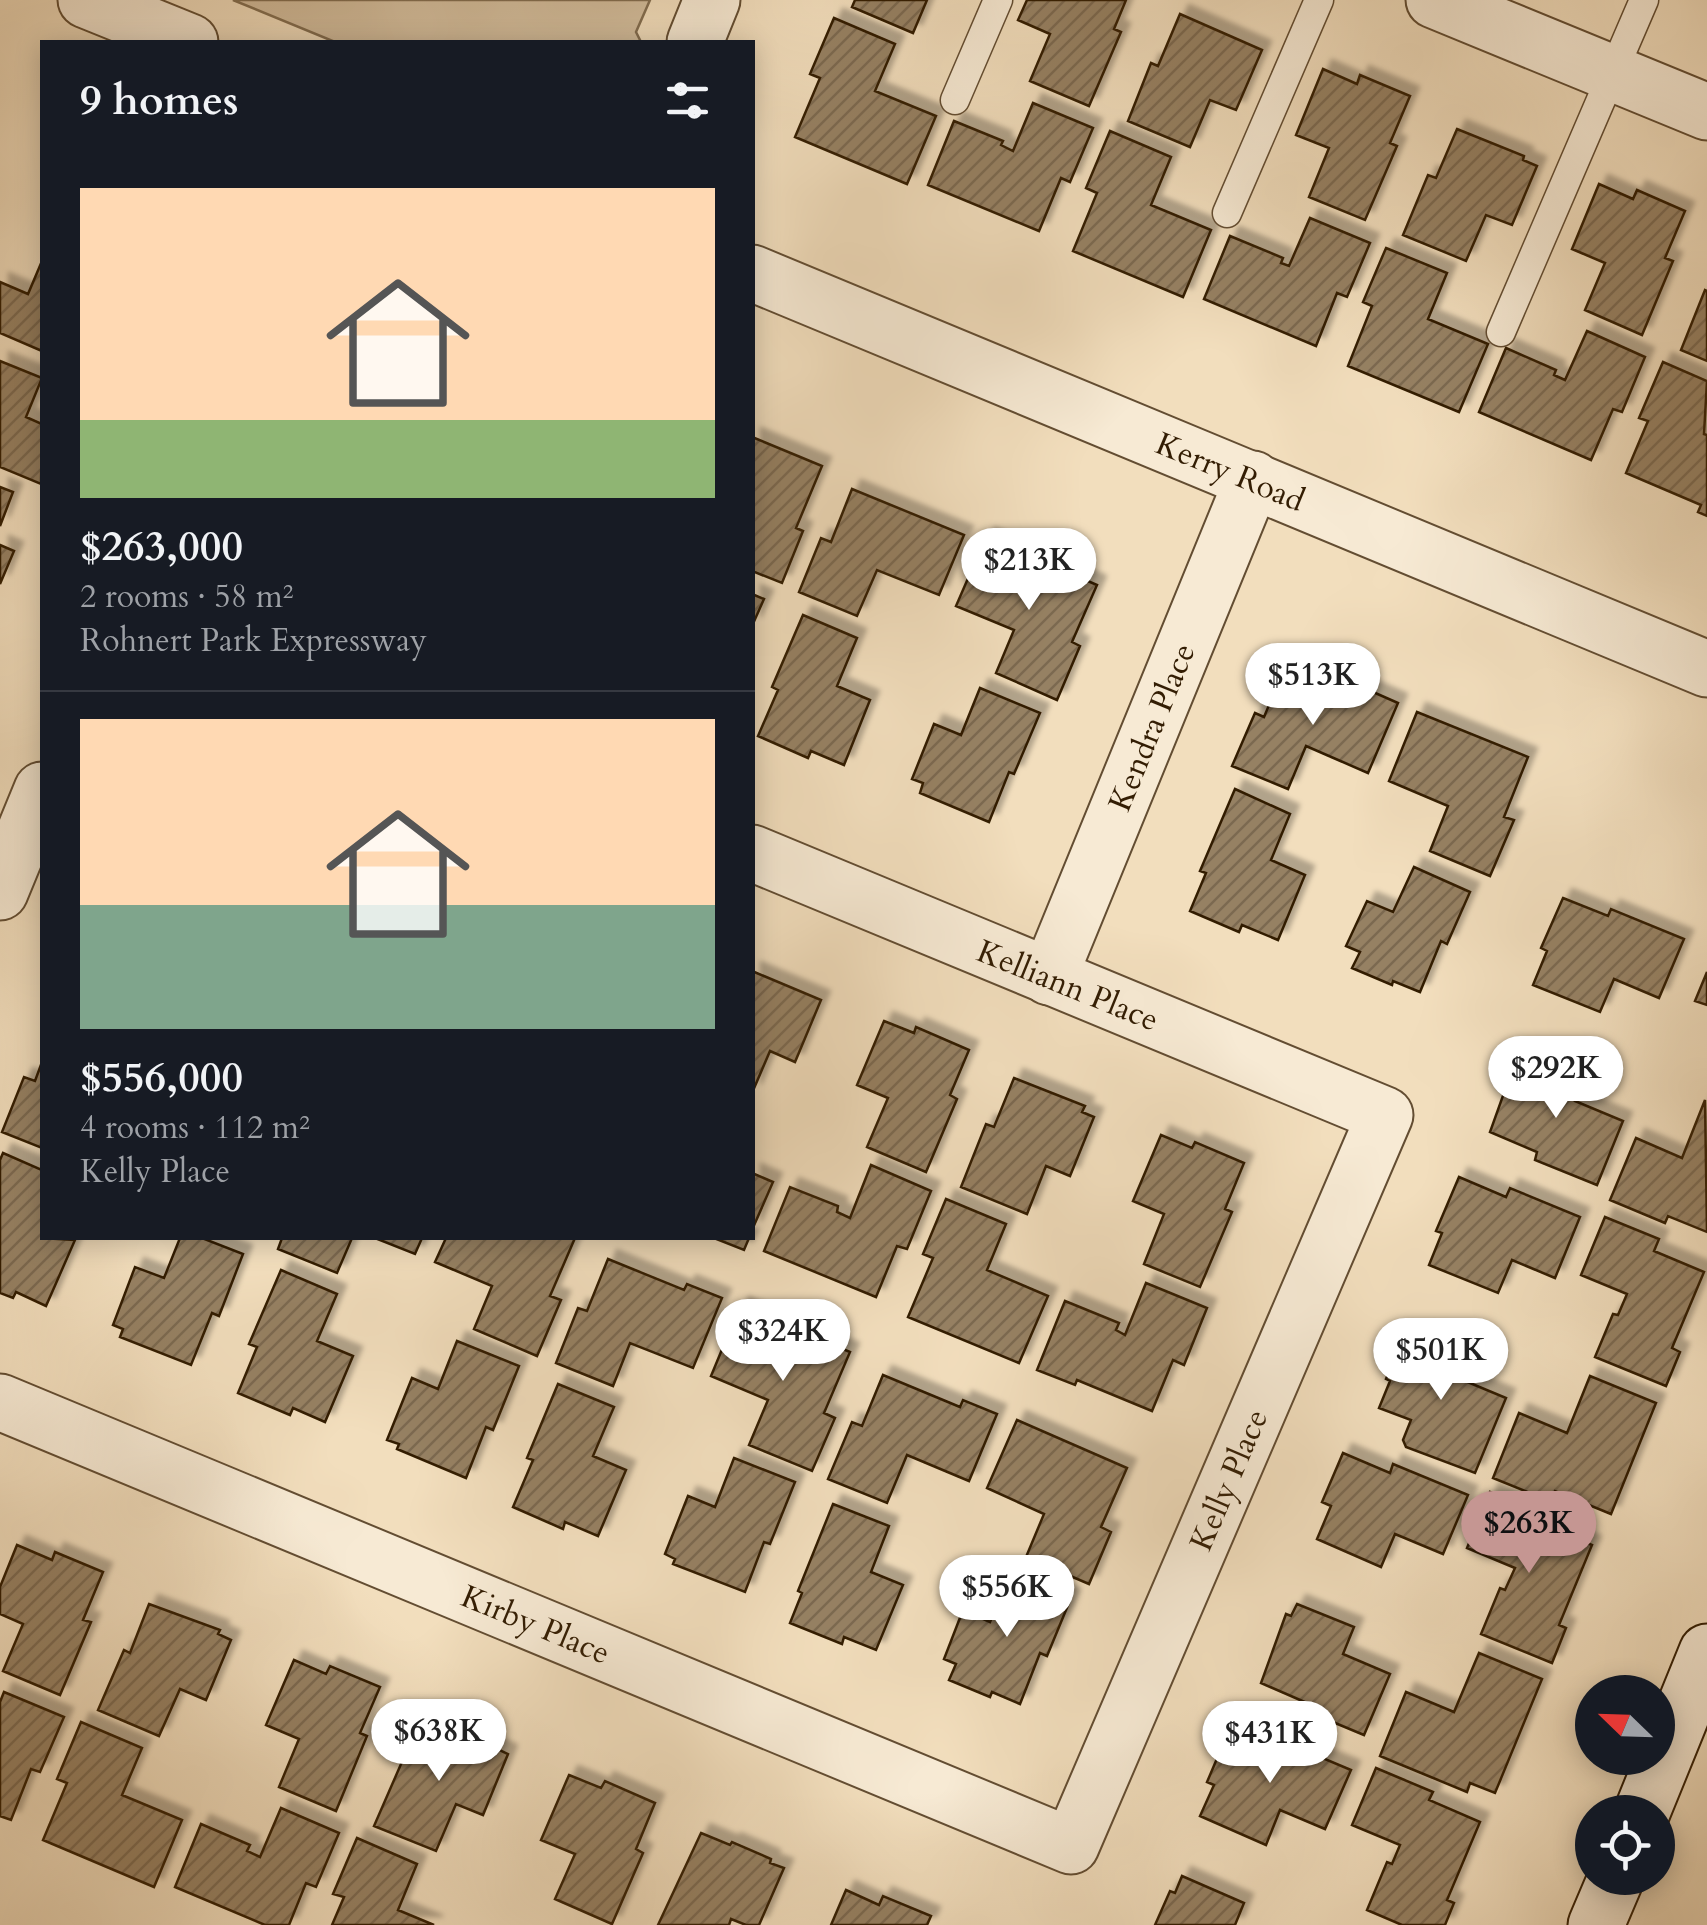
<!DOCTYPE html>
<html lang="en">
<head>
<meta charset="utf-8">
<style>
	:root { --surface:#171b24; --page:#20242c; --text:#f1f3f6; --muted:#9ea1a6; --line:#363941; --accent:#c59692 }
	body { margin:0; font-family:Cardo,serif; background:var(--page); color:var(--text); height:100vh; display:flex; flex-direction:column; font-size:38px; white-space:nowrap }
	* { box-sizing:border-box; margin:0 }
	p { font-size:32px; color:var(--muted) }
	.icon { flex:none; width:55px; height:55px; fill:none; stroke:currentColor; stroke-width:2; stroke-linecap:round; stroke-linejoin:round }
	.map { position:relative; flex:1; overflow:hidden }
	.side { position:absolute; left:40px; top:40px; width:715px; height:1200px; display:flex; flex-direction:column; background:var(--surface); border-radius:0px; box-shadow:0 5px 25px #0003 }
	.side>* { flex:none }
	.needle { width:65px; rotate:293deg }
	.buttons { position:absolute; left:1575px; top:1675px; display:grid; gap:20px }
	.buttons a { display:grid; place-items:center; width:100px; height:100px; border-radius:50%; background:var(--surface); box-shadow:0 5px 25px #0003; font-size:50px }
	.price { position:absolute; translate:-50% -85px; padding:0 22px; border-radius:35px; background:#fff; color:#222; font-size:32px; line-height:65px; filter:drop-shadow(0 2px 5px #0008) }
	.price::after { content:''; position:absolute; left:50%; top:60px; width:30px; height:22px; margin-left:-15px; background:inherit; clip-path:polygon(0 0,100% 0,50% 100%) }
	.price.active { background:var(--accent); color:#111 }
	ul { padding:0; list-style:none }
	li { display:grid; align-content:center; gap:20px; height:530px; padding:0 40px }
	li+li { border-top:2px solid var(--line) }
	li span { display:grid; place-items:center; height:310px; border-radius:0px; color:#555 }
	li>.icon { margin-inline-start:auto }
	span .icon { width:180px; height:180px; fill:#fffc; stroke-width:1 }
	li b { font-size:42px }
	h2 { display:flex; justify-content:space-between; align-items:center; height:120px; padding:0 40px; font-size:42px }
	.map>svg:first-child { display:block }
	.park { fill:#d2bd9d; stroke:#826d50; stroke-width:2.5 }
	.building { fill:url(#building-hatch); stroke:#331d03; stroke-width:2.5; filter:url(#shadow) }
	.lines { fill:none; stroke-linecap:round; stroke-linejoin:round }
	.lane-casing { stroke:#634d32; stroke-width:31 }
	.street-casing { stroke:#634d32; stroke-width:59 }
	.secondary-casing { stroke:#331d03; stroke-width:59 }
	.lane { stroke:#f7ead4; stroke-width:28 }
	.street { stroke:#f7ead4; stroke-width:55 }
	.secondary { stroke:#f7ead4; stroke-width:55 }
	.labels { text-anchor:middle; stroke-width:8; stroke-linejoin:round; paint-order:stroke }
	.street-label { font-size:32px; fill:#331d03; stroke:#f7ead4 }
</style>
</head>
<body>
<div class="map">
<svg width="1707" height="1925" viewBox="0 0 1707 1925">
	<defs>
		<pattern id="building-hatch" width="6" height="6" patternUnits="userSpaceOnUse" patternTransform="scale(2.5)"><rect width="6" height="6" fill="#968164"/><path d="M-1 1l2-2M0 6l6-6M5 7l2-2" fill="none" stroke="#7b6950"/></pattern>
		<filter id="shadow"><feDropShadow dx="9" dy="-9" stdDeviation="2.5" flood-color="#0004"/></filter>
	</defs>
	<rect width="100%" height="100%" fill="#f2debd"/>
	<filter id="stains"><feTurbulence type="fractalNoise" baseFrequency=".002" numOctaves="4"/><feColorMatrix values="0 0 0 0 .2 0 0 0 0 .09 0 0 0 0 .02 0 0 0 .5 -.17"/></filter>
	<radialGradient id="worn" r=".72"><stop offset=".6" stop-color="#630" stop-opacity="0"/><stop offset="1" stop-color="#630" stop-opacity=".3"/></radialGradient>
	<path class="park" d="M233,0H650L636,32L641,42H335Z"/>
	<path class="building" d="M855,0H927L913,33L852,7Z
		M1027,0H1126L1114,29L1121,32L1089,106L1030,81L1050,34L1018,20Z
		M1180,14L1262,50L1236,110L1210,100L1190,147L1128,121L1151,63L1158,66Z
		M834,18L895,44L875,91L936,116L907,184L795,137L820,78L810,74Z
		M1323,69L1357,84L1360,75L1410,96L1390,143L1397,146L1365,220L1309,197L1329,148L1296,135Z
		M1033,103L1093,128L1070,182L1061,178L1039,231L928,185L954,121L1003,141L1001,145L1013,151Z
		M1457,129L1524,156L1523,160L1537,166L1512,225L1486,215L1466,261L1403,235L1428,175L1436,178Z
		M1110,131L1171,157L1151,205L1211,230L1183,297L1073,251L1097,193L1086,188Z
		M1599,184L1633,199L1637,190L1685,211L1665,258L1673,261L1642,335L1585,310L1605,263L1572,249Z
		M1310,218L1370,243L1347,297L1337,293L1316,346L1204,299L1230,236L1283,258L1281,263L1289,266Z
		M1386,248L1447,273L1428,319L1488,344L1459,412L1348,366L1372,306L1363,302Z
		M42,261V351L0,333V282L28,294Z
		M1705,290L1707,291V361L1681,350Z
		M1587,331L1645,357L1622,412L1613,409L1591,460L1479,412L1506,348L1556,370L1554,375L1565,380Z
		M0,361L42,378L26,417L42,424L41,484L0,467Z
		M1663,362L1707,381L1704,434L1707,435V516L1698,512L1701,505L1626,473L1648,421L1639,418Z
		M752,437L822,466L796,528L803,531L782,583L752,571Z
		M0,487L13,492L0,526Z
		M852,489L964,535L939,595L877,570L857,616L799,592L821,538L831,542Z
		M986,537L1097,585L1072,642L1080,646L1057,700L996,673L1014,630L956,606Z
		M0,545L14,551L0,584Z
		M752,594L764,599L752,626Z
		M803,615L857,638L837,686L870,700L844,765L811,751L808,758L758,736L778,690L772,687Z
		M1286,665L1361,696L1364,688L1398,703L1368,773L1306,746L1288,789L1232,766L1255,713L1264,717Z
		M980,688L1040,713L1014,774L1009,772L989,822L920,793L923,783L912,779L934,724L961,735Z
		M1417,712L1528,757L1504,817L1514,820L1490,876L1430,851L1448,806L1389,781Z
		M1235,789L1290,814L1271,860L1305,875L1278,940L1242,925L1239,932L1190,911L1206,873L1200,871Z
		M1414,867L1470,892L1447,944L1441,941L1420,992L1393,981L1392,985L1352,968L1360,952L1346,946L1367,901L1393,912Z
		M1563,898L1608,916L1611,909L1684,939L1659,998L1614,979L1600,1012L1533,985L1547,951L1541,948Z
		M752,971L821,1000L795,1062L770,1051L752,1093Z
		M1707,972V1005L1695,1001Z
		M884,1021L914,1033L916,1027L969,1050L950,1095L957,1099L926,1172L867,1147L888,1098L857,1085Z
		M1539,1057L1585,1077L1575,1101L1623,1121L1597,1185L1535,1160L1537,1152L1490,1132L1515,1062L1534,1069Z
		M42,1062V1148L2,1132L24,1077L35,1081Z
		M1014,1078L1085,1106L1082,1112L1094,1117L1070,1176L1046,1166L1027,1214L961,1187L986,1124L994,1127Z
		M1705,1100L1707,1232L1668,1216L1665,1223L1610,1200L1636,1138L1682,1158Z
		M1161,1135L1192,1148L1195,1142L1244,1163L1225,1209L1232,1212L1200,1287L1144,1264L1164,1214L1133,1201Z
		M3,1153L42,1170V1238L75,1240L46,1306L16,1292L13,1298L0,1293V1160Z
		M871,1165L931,1191L907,1249L897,1246L876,1297L764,1251L790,1187L838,1206L837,1212L850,1218Z
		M752,1173L773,1182L752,1230Z
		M1459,1177L1506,1197L1510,1188L1580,1217L1555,1278L1512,1260L1498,1293L1429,1265L1442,1233L1436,1231Z
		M946,1199L1006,1224L987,1270L1048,1296L1019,1363L908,1317L933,1258L923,1254Z
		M1605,1217L1659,1239L1654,1251L1704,1272L1672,1348L1680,1352L1666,1386L1595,1357L1613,1314L1618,1315L1627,1294L1581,1275Z
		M180,1238H202L243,1254L219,1316L212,1313L191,1365L120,1337L123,1329L113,1325L135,1267L164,1278Z
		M282,1238H352L337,1273L278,1249Z
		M375,1238H422L415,1254Z
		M446,1238H575L550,1296L561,1300L537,1356L474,1329L492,1286L435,1262Z
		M714,1238H749L744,1250Z
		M608,1259L684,1290L687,1284L722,1298L693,1368L630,1343L613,1386L556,1363L578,1308L587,1311Z
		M281,1270L337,1294L317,1341L353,1356L325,1422L293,1408L290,1415L238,1393L257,1347L249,1344Z
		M1146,1283L1207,1308L1184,1365L1173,1360L1152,1411L1077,1380L1075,1385L1037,1370L1065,1301L1119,1323L1116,1330L1125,1335Z
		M740,1306L850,1352L824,1413L835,1418L812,1471L749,1445L768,1400L711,1376Z
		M1425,1333L1469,1352L1458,1378L1506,1398L1475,1473L1406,1447L1403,1440L1411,1420L1379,1408L1390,1381L1386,1379L1402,1341L1419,1347Z
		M457,1341L519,1366L493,1430L486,1427L466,1478L397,1449L399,1444L387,1440L412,1378L438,1389Z
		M883,1375L960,1407L963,1400L997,1414L969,1481L907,1455L887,1503L828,1479L852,1422L862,1426Z
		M1590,1376L1656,1403L1611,1514L1555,1491L1550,1501L1493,1478L1519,1413L1567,1433Z
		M558,1384L614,1407L593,1456L626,1470L598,1536L565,1522L563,1529L513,1507L533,1460L527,1458Z
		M1017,1420L1127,1468L1101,1527L1111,1532L1089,1584L1026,1557L1044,1514L987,1488Z
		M1343,1453L1390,1473L1393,1464L1468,1495L1443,1554L1395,1534L1381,1567L1317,1539L1331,1506L1322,1502Z
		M734,1458L795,1482L770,1544L764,1542L745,1592L673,1564L675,1559L665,1554L688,1496L715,1507Z
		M1490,1492L1545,1515L1542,1524L1592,1545L1559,1625L1566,1628L1552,1663L1481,1634L1500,1588L1505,1590L1515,1568L1467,1548Z
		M833,1504L889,1526L871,1572L903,1585L876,1650L844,1637L842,1644L790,1623L802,1593L798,1591Z
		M17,1545L52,1560L55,1552L103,1572L83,1620L91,1622L60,1695L3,1671L23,1624L0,1614V1587Z
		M1010,1573L1071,1598L1047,1656L1040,1653L1020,1704L992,1692L990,1697L949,1680L956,1664L944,1659L963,1610L990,1622Z
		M149,1604L220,1630L218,1634L231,1640L206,1700L180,1689L159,1736L98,1710L124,1650L130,1653Z
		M1297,1604L1354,1627L1343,1654L1390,1674L1364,1735L1304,1710L1307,1703L1261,1683L1286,1614L1291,1616Z
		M1479,1653L1542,1679L1495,1793L1470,1783L1467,1792L1380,1756L1406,1692L1454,1712Z
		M294,1660L326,1674L330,1666L380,1687L360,1733L367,1736L336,1811L279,1787L299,1739L266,1725Z
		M4,1692L64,1717L40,1772L31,1769L11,1820L0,1816V1702Z
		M426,1721L455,1733L456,1729L508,1754L483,1815L456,1804L436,1851L374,1826L408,1748L414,1750Z
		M81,1722L142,1748L122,1795L182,1820L154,1887L43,1840L67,1783L57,1779Z
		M1230,1728L1276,1748L1280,1740L1351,1770L1325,1829L1280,1810L1266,1845L1200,1816L1214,1785L1207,1782Z
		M1376,1768L1433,1792L1429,1800L1480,1822L1447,1900L1454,1903L1445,1925H1402L1367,1910L1387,1862L1392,1864L1400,1845L1352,1825Z
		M569,1775L601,1788L605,1781L655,1803L636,1849L643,1853L612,1924L555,1899L575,1854L541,1840Z
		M281,1808L339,1833L316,1887L306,1883L289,1925H265L175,1887L201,1824L250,1845L247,1851L260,1857Z
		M701,1833L730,1845L732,1842L771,1859L770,1863L784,1868L759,1925H746L731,1919L729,1925H658Z
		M357,1838L417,1864L398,1910L434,1925H332L344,1897L333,1894Z
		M1182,1876L1244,1903L1235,1925H1155L1170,1891L1175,1893Z
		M846,1890L879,1905L883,1896L931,1916L927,1925H831Z"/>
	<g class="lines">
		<g class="lane-casing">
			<path id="lane" d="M955,100L998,0
				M1227,213L1319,0
				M1501,332L1644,0"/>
		</g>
		<g class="street-casing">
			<g id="street">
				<path d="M86,0L190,42"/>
				<path d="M1434,0L1707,112"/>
				<path d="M695,42L712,0"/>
				<path id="s1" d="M752,273L1707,669"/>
				<path d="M0,892L42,790"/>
				<path id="s2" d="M1049,977L1253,479"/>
				<path id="s3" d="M0,1402L1071,1846L1385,1115L752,853"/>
			</g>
		</g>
		<g class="secondary-casing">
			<path id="secondary" d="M1642,1812L1707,1652
				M1596,1925L1616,1878"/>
		</g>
		<use href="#lane" class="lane"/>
		<use href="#street" class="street"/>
		<use href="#secondary" class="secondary"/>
	</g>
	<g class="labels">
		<g class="street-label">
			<text dy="11" stroke="none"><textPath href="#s1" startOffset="518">Kerry Road</textPath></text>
			<text dy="11" stroke="none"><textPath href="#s2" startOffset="270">Kendra Place</textPath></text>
			<text transform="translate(1068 985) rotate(22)" y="11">Kelliann Place</text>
			<text dy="11" stroke="none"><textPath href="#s3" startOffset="1558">Kelly Place</textPath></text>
			<text dy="11" stroke="none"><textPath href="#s3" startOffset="580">Kirby Place</textPath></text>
		</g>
	</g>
	<rect width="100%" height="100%" filter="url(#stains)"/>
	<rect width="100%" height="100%" fill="url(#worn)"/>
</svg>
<div class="buttons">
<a><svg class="needle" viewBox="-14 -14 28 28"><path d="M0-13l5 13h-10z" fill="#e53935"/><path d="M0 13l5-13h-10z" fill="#9ea1a6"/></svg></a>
<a><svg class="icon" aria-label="locate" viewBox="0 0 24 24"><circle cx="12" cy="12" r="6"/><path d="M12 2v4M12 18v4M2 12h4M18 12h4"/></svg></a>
</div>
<b class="price" style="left:1029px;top:613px">$213K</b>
<b class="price" style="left:1313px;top:728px">$513K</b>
<b class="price" style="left:1556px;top:1121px">$292K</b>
<b class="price" style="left:783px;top:1384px">$324K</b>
<b class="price" style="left:1441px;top:1403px">$501K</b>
<b class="price active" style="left:1529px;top:1576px">$263K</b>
<b class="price" style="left:1007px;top:1640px">$556K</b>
<b class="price" style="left:439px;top:1784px">$638K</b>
<b class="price" style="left:1270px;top:1786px">$431K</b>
<section class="side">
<h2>9 homes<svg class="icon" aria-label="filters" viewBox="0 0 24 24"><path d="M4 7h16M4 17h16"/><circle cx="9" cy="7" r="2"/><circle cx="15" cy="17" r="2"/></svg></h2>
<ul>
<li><span style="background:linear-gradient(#ffd9b3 75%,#8fb573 0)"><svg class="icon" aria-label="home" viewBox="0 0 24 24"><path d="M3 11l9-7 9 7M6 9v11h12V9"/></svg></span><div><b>$263,000</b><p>2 rooms · 58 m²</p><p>Rohnert Park Expressway</p></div></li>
<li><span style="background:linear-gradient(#ffd9b3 60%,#7fa58c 0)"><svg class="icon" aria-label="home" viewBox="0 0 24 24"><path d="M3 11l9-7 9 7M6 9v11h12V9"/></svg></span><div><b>$556,000</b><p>4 rooms · 112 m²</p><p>Kelly Place</p></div></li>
</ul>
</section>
</div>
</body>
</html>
